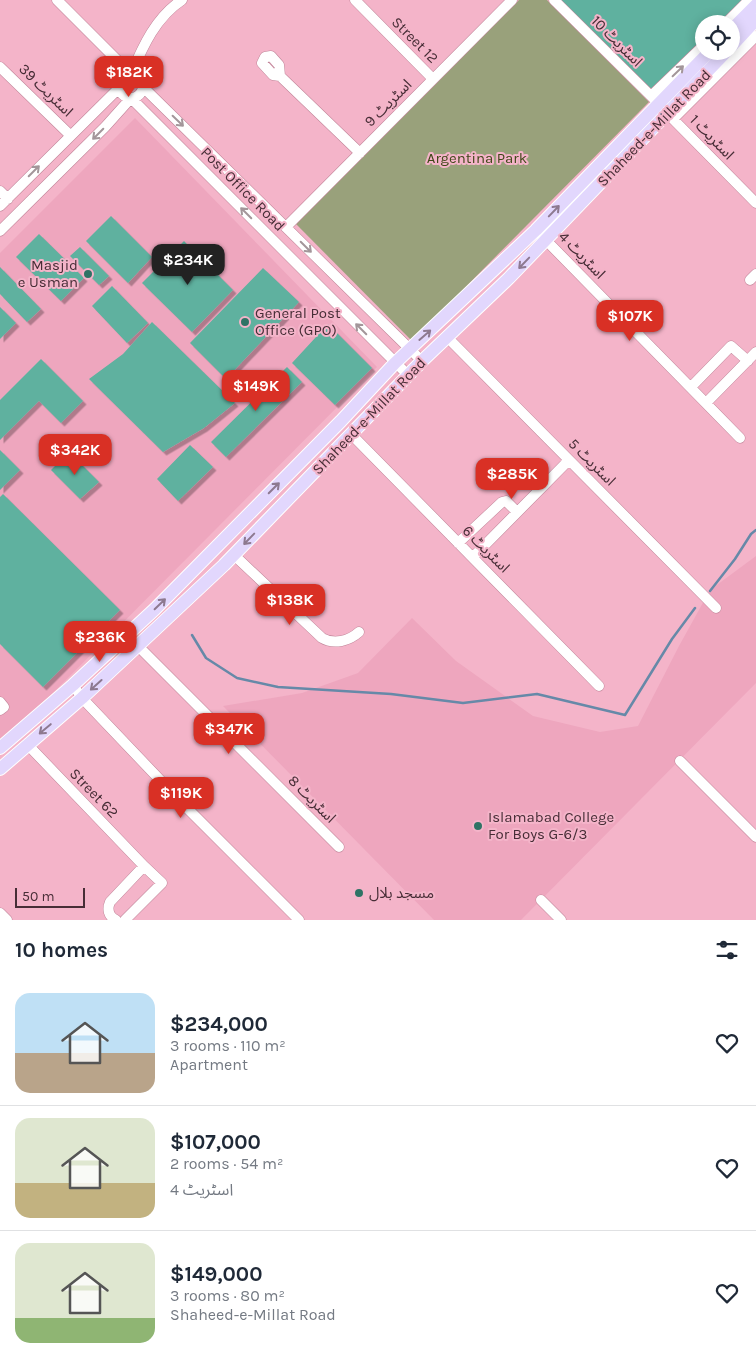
<!DOCTYPE html>
<html lang="en">
<head>
<meta charset="utf-8">
<style>
	:root { --surface:#fff; --page:#f6f6f7; --text:#1f2937; --muted:#747a83; --line:#e0e1e3; --accent:#d93025 }
	body { margin:0; font-family:Karla,"Noto Sans Arabic",sans-serif; background:var(--page); color:var(--text); height:100vh; display:flex; flex-direction:column; font-size:19px; white-space:nowrap }
	* { box-sizing:border-box; margin:0 }
	p { font-size:16px; color:var(--muted) }
	.icon { flex:none; width:28px; height:28px; fill:none; stroke:currentColor; stroke-width:2; stroke-linecap:round; stroke-linejoin:round }
	.map { position:relative; height:920px; overflow:hidden }
	.side { display:flex; flex-direction:column; background:var(--surface); flex:1 }
	.side>* { flex:none }
	.fabs { position:absolute; left:695px; top:15px; display:grid; gap:10px }
	.fabs a { display:grid; place-items:center; width:45px; height:45px; border-radius:50%; background:var(--surface); box-shadow:0 2px 12px #0003; font-size:25px }
	.scale { position:absolute; left:15px; bottom:12px; width:70px; box-sizing:border-box; padding-left:5px; border:2px solid #472d36; border-top:0; font-size:14px; line-height:18px; white-space:nowrap; color:#472d36; -webkit-text-stroke:4px #f4b4c9; paint-order:stroke }
	.price { position:absolute; translate:-50% -42px; padding:0 11px; border-radius:10px; background:var(--accent); color:#fff; font-size:16px; line-height:32px; filter:drop-shadow(0 1px 2px #0008) }
	.price::after { content:''; position:absolute; left:50%; top:30px; width:15px; height:11px; margin-left:-8px; background:inherit; clip-path:polygon(0 0,100% 0,50% 100%) }
	.price.on { background:#222; color:#fff }
	ul { padding:0; list-style:none }
	li { display:flex; align-items:center; gap:15px; height:125px; padding:0 15px }
	li+li { border-top:1px solid var(--line) }
	li span { display:grid; place-items:center; flex:none; width:140px; height:100px; border-radius:15px; color:#555 }
	li>.icon { margin-inline-start:auto }
	span .icon { width:60px; height:60px; fill:#fffc; stroke-width:1 }
	li b { font-size:21px }
	h2 { display:flex; justify-content:space-between; align-items:center; height:60px; padding:0 15px; font-size:21px }
	.map>svg:first-child { display:block }
	.built { fill:#eea6be }
	.green { fill:#99a17b }
	.lines { fill:none; stroke-linecap:round; stroke-linejoin:round }
	.stream { stroke:#6689a8; stroke-width:2.5 }
	.building { fill:#5eb19f; filter:url(#shadow) }
	.minor-casing { stroke:#c18599; stroke-width:11 }
	.major-casing { stroke:#fff; stroke-width:14 }
	.minor { stroke:#fff; stroke-width:10 }
	.major { stroke:#e2d7fd; stroke-width:12 }
	.oneway { stroke:#a3969a }
	.oneway2 { stroke:#8d7990 }
	.poi-dot { fill:#2f7365; stroke:#f4b4c9; stroke-width:2 }
	.labels { text-anchor:middle; stroke-width:4; stroke-linejoin:round; paint-order:stroke }
	.street-label { font-size:15px; fill:#472d36; stroke:#f4b4c9 }
	.park-label { font-size:15px; fill:#3f4718; stroke:#f4b4c9 }
	.poi-label { font-size:15px; fill:#472d36; stroke:#f4b4c9; text-anchor:start }
</style>
</head>
<body>
<div class="map">
<svg width="756" height="920" viewBox="0 0 756 920">
	<defs>
		<filter id="shadow"><feDropShadow dx="3.5" dy="3.5" stdDeviation="0" flood-color="#0004"/></filter>
	</defs>
	<rect width="100%" height="100%" fill="#f4b4c9"/>
	<path class="built" d="M135,118L377,367L53,693L0,740V253Z
		M756,556V683L521,920H434L223,706L302,693L358,673L412,618L456,661L533,716L600,732L638,726L679,646L710,590Z"/>
	<path class="green" d="M519,0H547L649,102L412,341L296,224Z"/>
	<g class="lines">
		<path class="stream" d="M710,591L735,559L751,534L756,530
			M192,635L206,658L237,678L278,687L391,694L463,703L537,694L625,715L672,639L695,608"/>
	</g>
	<path class="building" d="M560,0H743L719,24H704V39L652,90Z
		M111,216L152,257L128,283L86,241Z
		M39,234L84,278L61,301L16,257Z
		M184,241L233,290L192,332L142,283Z
		M80,247L109,276L99,285L70,256Z
		M0,267L41,309L27,322L0,294Z
		M263,268L299,302L226,379L190,343Z
		M112,286L148,323L127,343L92,306Z
		M0,307L16,323L0,339Z
		M152,322L235,403L204,428L163,452L89,379L123,354Z
		M328,324L372,368L335,405L292,363Z
		M41,359L83,401L61,423L39,401L0,440V400Z
		M287,367L302,382L226,457L211,442Z
		M190,445L213,467L178,501L157,479Z
		M0,450L20,470L0,490Z
		M69,452L99,482L80,499L51,470Z
		M3,494L120,610L43,687L0,644V497Z"/>
	<g class="lines">
		<g class="minor-casing">
			<path id="minor" d="M57,0L131,74C143,46 156,17 182,0
				M355,0L433,79
				M554,0L659,104
				M725,24L749,0
				M0,67L70,135
				M119 86a12 12 0 1 1 24 0a12 12 0 1 1-24 0Z
				M280,76L279,65L271,56L265,57L262,63L273,75L280,76L360,153
				M143,87L422,361
				M651,96L704,45
				M667,113L756,203
				M673,119L756,36
				M0,191L8,199
				M0,206L120,87
				M286,227L512,0
				M536,230L740,438
				M0,231L105,127L131,98L408,375
				M750,280L756,274
				M447,337L716,608
				M691,387L731,346L748,361
				M706,403L756,352
				M351,434L599,686
				M458,543L502,502L506,501L517,512
				M234,555L322,638C334,645 349,641 359,632
				M473,557L569,460
				M138,646L339,847
				M73,685L82,698L182,803L299,920
				M0,702L4,707L0,710
				M27,744L144,866L162,883L125,920
				M680,761L756,837
				M541,900L561,920
				M0,913L7,920
				M116,920C108,916 107,909 110,902L144,866"/>
		</g>
		<g class="major-casing">
			<path id="major" d="M731,30L756,5
				M731,47L756,20
				M0,748L73,685L155,609L341,421L395,363L536,230L710,51
				M0,769L82,698L224,565L422,361L509,278L727,51"/>
		</g>
		<use href="#minor" class="minor"/>
		<use href="#major" class="major"/>
	</g>
	<defs><path id="oneway-shaft" d="M-6 0H5M1.5-3L5.5 0L1.5 3" fill="none" stroke-width="1.6" stroke-linecap="round" stroke-linejoin="round" transform="scale(1.25)"/></defs>
	<g class="oneway">
		<use href="#oneway-shaft" transform="translate(678 71) rotate(-44)"/>
		<use href="#oneway-shaft" transform="translate(178 121) rotate(44)"/>
		<use href="#oneway-shaft" transform="translate(98 134) rotate(135)"/>
		<use href="#oneway-shaft" transform="translate(34 171) rotate(-45)"/>
		<use href="#oneway-shaft" transform="translate(246 213) rotate(-135)"/>
		<use href="#oneway-shaft" transform="translate(306 247) rotate(45)"/>
		<use href="#oneway-shaft" transform="translate(361 329) rotate(-135)"/>
	</g>
	<g class="oneway2">
		<use href="#oneway-shaft" transform="translate(554 211) rotate(-46)"/>
		<use href="#oneway-shaft" transform="translate(524 263) rotate(134)"/>
		<use href="#oneway-shaft" transform="translate(425 335) rotate(-41)"/>
		<use href="#oneway-shaft" transform="translate(274 488) rotate(-45)"/>
		<use href="#oneway-shaft" transform="translate(249 539) rotate(134)"/>
		<use href="#oneway-shaft" transform="translate(160 604) rotate(-44)"/>
		<use href="#oneway-shaft" transform="translate(96 685) rotate(138)"/>
		<use href="#oneway-shaft" transform="translate(45 729) rotate(140)"/>
	</g>
	<g class="poi-dot">
		<circle cx="88" cy="274" r="5"/>
		<circle cx="245" cy="322" r="5"/>
		<circle cx="478" cy="826" r="5"/>
		<circle cx="359" cy="893" r="5"/>
	</g>
	<g class="labels">
		<g class="street-label">
			<text transform="translate(415 40) rotate(45)" y="5">Street 12</text>
			<text transform="translate(617 41) rotate(45)" y="5">اسٹریٹ 10</text>
			<text transform="translate(46 90) rotate(44)" y="5">اسٹریٹ 39</text>
			<text transform="translate(388 103) rotate(-45)" y="5">اسٹریٹ 9</text>
			<text transform="translate(654 128) rotate(-46)" y="5">Shaheed-e-Millat Road</text>
			<text transform="translate(712 137) rotate(46)" y="5">اسٹریٹ 1</text>
			<text transform="translate(243 189) rotate(45)" y="5">Post Office Road</text>
			<text transform="translate(582 255) rotate(46)" y="5">اسٹریٹ 4</text>
			<text transform="translate(369 416) rotate(-46)" y="5">Shaheed-e-Millat Road</text>
			<text transform="translate(592 462) rotate(45)" y="5">اسٹریٹ 5</text>
			<text transform="translate(486 549) rotate(45)" y="5">اسٹریٹ 6</text>
			<text transform="translate(94 793) rotate(46)" y="5">Street 62</text>
			<text transform="translate(312 799) rotate(45)" y="5">اسٹریٹ 8</text>
		</g>
		<g class="park-label">
			<text x="477" y="163">Argentina Park</text>
		</g>
		<g class="poi-label">
			<text x="78" y="270" text-anchor="end">Masjid<tspan x="78" dy="17">e Usman</tspan></text>
			<text x="255" y="318">General Post<tspan x="255" dy="17">Office (GPO)</tspan></text>
			<text x="488" y="822">Islamabad College<tspan x="488" dy="17">For Boys G-6/3</tspan></text>
			<text x="369" y="898">مسجد بلال</text>
		</g>
	</g>
</svg>
<div class="fabs">
<a><svg class="icon" aria-label="locate" viewBox="0 0 24 24"><circle cx="12" cy="12" r="6"/><path d="M12 2v4M12 18v4M2 12h4M18 12h4"/></svg></a>
</div>
<div class="scale">50 m</div>
<b class="price" style="left:129px;top:98px">$182K</b>
<b class="price on" style="left:188px;top:286px">$234K</b>
<b class="price" style="left:630px;top:342px">$107K</b>
<b class="price" style="left:256px;top:412px">$149K</b>
<b class="price" style="left:75px;top:476px">$342K</b>
<b class="price" style="left:512px;top:500px">$285K</b>
<b class="price" style="left:290px;top:626px">$138K</b>
<b class="price" style="left:100px;top:663px">$236K</b>
<b class="price" style="left:229px;top:755px">$347K</b>
<b class="price" style="left:181px;top:819px">$119K</b>
</div>
<section class="side">
<h2>10 homes<svg class="icon" aria-label="filters" viewBox="0 0 24 24"><path d="M4 7h16M4 17h16"/><circle cx="9" cy="7" r="2"/><circle cx="15" cy="17" r="2"/></svg></h2>
<ul>
<li><span style="background:linear-gradient(#bfe0f5 60%,#b9a48a 0)"><svg class="icon" aria-label="home" viewBox="0 0 24 24"><path d="M3 11l9-7 9 7M6 9v11h12V9"/></svg></span><div><b>$234,000</b><p>3 rooms · 110 m²</p><p>Apartment</p></div><svg class="icon" aria-label="heart" viewBox="0 0 24 24"><path d="M12 20l-8-8c-3-5 5-10 8-4 3-6 11-1 8 4z"/></svg></li>
<li><span style="background:linear-gradient(#dfe7d0 65%,#c2b280 0)"><svg class="icon" aria-label="home" viewBox="0 0 24 24"><path d="M3 11l9-7 9 7M6 9v11h12V9"/></svg></span><div><b>$107,000</b><p>2 rooms · 54 m²</p><p>اسٹریٹ 4</p></div><svg class="icon" aria-label="heart" viewBox="0 0 24 24"><path d="M12 20l-8-8c-3-5 5-10 8-4 3-6 11-1 8 4z"/></svg></li>
<li><span style="background:linear-gradient(#dfe7d0 75%,#8fb573 0)"><svg class="icon" aria-label="home" viewBox="0 0 24 24"><path d="M3 11l9-7 9 7M6 9v11h12V9"/></svg></span><div><b>$149,000</b><p>3 rooms · 80 m²</p><p>Shaheed-e-Millat Road</p></div><svg class="icon" aria-label="heart" viewBox="0 0 24 24"><path d="M12 20l-8-8c-3-5 5-10 8-4 3-6 11-1 8 4z"/></svg></li>
</ul>
</section>
</body>
</html>
